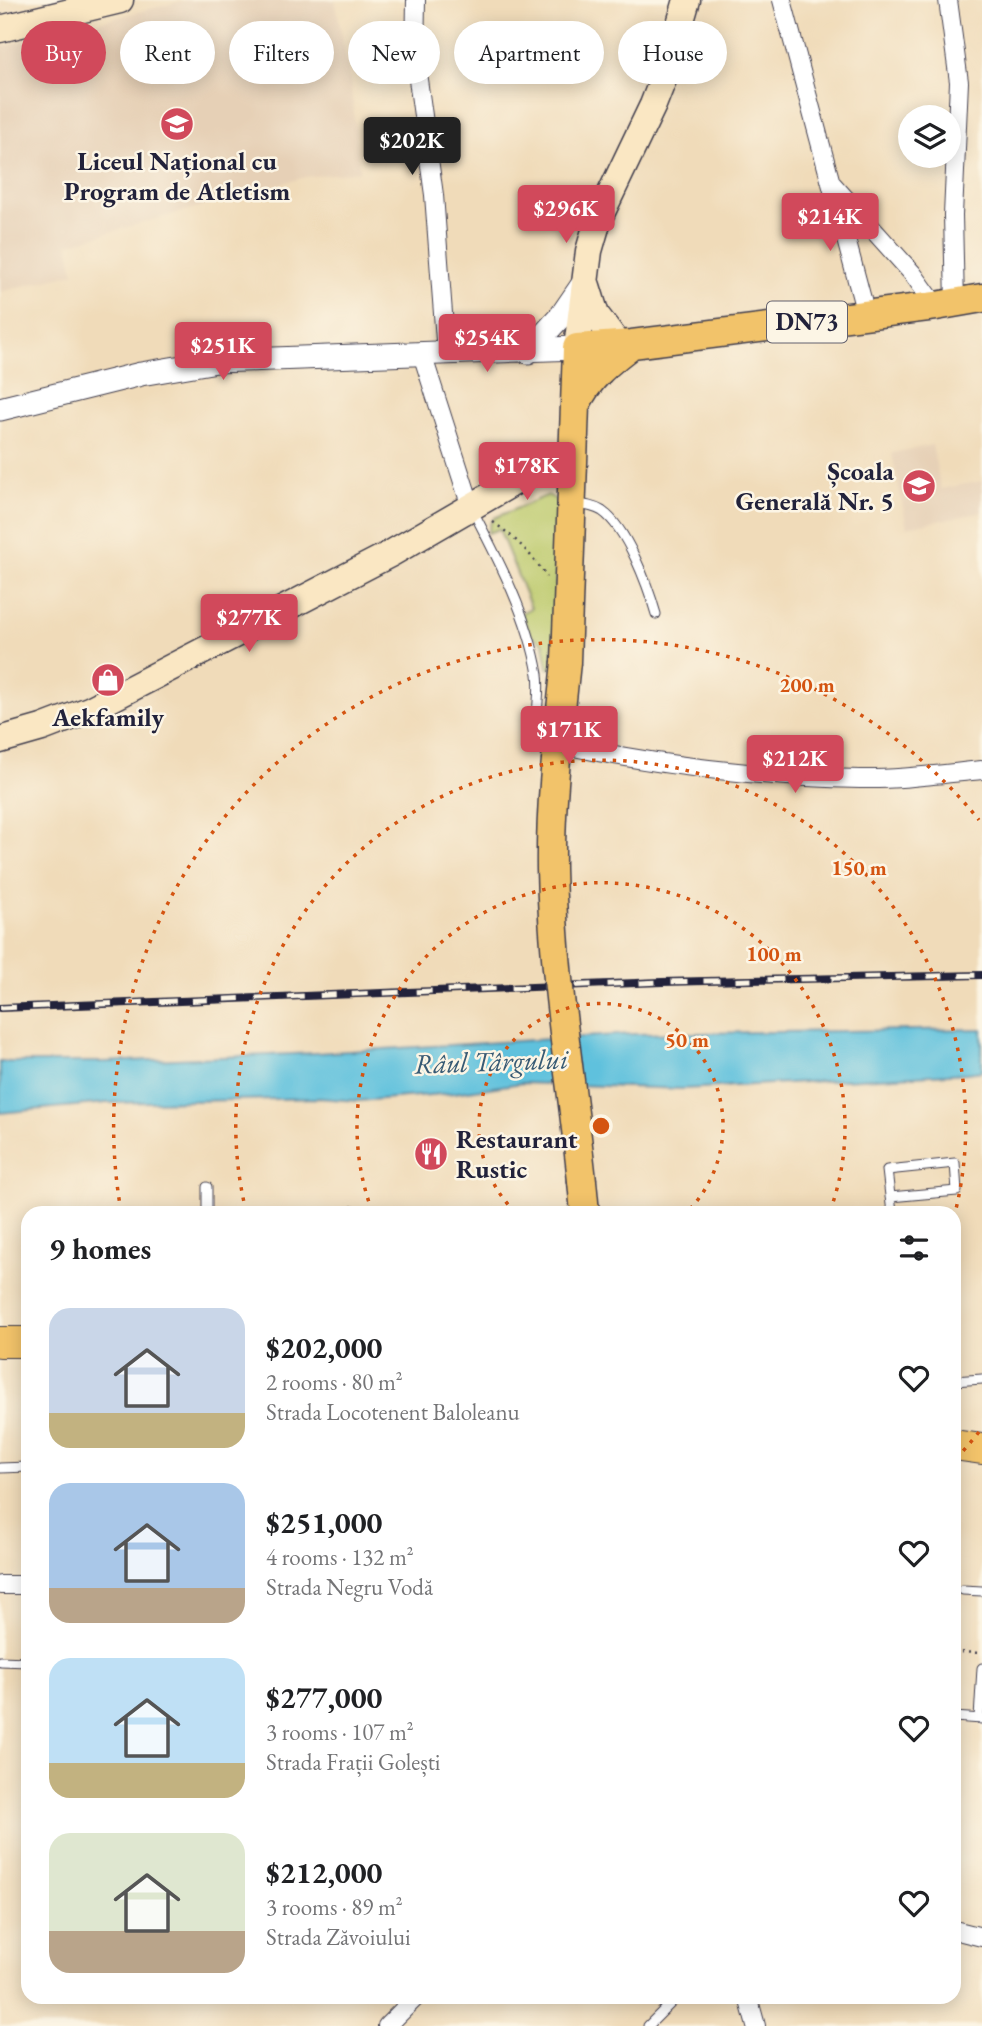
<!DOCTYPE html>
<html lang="en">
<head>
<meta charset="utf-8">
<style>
	:root { --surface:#fff; --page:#f6f6f6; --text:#202124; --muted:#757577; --accent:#d1495b }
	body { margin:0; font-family:"EB Garamond",serif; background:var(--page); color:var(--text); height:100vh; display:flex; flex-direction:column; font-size:26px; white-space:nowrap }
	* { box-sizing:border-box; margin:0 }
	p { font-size:23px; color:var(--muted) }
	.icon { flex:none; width:38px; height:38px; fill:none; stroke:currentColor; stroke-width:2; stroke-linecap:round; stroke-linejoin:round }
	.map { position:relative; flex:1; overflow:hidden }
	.details { position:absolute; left:21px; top:1206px; width:940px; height:798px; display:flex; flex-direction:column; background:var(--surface); border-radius:21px; box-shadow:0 4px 18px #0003 }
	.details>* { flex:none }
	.guide { position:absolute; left:21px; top:21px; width:942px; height:63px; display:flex; gap:14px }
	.controls { position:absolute; left:898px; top:105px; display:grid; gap:14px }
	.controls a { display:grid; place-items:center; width:63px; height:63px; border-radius:50%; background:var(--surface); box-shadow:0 4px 18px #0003; font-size:35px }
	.price { position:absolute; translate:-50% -60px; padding:0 16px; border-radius:7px; background:var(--accent); color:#fff; font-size:23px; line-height:46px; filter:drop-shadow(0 2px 4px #0008) }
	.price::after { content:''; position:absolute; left:50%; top:42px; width:21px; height:16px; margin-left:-10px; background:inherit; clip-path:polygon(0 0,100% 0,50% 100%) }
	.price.selected { background:#222; color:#fff }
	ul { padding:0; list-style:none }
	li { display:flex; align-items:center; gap:21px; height:175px; padding:0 28px }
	li span { display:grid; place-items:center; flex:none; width:196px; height:140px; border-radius:21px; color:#555 }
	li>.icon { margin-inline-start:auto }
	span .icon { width:84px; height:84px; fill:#fffc; stroke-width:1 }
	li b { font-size:30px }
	h2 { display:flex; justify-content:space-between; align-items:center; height:84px; padding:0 28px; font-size:30px }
	.tag { padding:0 24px; border-radius:32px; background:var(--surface); box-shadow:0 4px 18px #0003; font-size:24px; line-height:63px }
	.tag.selected { background:var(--accent); color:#fff }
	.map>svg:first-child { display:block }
	.built { fill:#e6d0b6 }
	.green { fill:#bcc96b; stroke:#6f7653; stroke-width:2 }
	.water { fill:#5ec1dd; stroke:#40728c; stroke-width:2 }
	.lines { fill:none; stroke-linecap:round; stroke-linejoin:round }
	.service-casing { stroke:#413e4e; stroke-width:11 }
	.minor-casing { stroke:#413e4e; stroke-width:20 }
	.tertiary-casing { stroke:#413e4e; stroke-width:25 }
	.secondary-casing { stroke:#413e4e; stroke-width:29 }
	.primary-casing { stroke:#413e4e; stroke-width:31 }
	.trunk-casing { stroke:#413e4e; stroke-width:32 }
	.path { stroke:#413e4e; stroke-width:2.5; stroke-dasharray:2 5; stroke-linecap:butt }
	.service { stroke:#fff; stroke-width:9 }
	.minor { stroke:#fff; stroke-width:18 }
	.tertiary { stroke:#fff; stroke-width:23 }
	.secondary { stroke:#fae7c3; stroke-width:26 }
	.primary { stroke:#f2c36a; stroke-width:28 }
	.trunk { stroke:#f2c36a; stroke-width:30 }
	.rail-casing { stroke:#22223b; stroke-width:8 }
	.rail { stroke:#fcf5e5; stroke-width:5; stroke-dasharray:16; stroke-linecap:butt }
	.primary-bridge-casing { stroke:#413e4e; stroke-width:31; stroke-linecap:butt }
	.primary-bridge { stroke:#f2c36a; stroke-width:28 }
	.ring { fill:none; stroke:#d45411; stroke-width:3.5; stroke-dasharray:3.5 7 }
	.labels { text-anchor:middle; stroke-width:5; stroke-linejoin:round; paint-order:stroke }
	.shield { fill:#fcf5e5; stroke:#63616e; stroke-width:2 }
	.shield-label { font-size:24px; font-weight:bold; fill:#22223b }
	.poi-label { font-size:26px; font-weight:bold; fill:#22223b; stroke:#fcf5e5 }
	.water-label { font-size:28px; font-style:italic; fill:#375a74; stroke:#fcf5e5 }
	.centre { fill:#d45411; stroke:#fcf5e5; stroke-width:3.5 }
	.ring-label { font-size:21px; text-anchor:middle; font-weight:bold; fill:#d45411; stroke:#fcf5e5; stroke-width:5; stroke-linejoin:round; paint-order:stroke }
</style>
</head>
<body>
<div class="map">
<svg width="982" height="2026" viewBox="0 0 982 2026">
	<rect width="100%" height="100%" fill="#fcf5e5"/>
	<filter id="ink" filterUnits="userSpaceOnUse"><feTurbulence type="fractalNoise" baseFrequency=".0143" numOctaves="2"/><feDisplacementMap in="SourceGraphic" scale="14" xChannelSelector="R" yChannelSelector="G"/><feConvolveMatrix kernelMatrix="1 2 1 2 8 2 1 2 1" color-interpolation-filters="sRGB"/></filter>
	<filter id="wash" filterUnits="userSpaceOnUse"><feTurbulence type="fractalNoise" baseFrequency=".00686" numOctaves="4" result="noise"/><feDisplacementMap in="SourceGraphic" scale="28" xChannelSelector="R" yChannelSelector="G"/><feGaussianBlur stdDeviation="1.57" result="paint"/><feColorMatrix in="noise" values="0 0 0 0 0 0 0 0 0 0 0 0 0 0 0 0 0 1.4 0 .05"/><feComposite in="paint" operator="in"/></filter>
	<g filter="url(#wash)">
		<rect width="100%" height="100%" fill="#f0dbb9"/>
		<path class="built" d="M186,0H335L350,78L360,171L305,177L68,244L74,273L0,292V47Z
			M932,445L941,489L982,481V512L907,527L892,453Z"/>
		<path class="green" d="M548,495L555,499L558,507L553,669L548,668L544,643L531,635L521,613L531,608L499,529L488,533L490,524L494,518Z"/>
		<path class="water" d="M982,1029V1071L967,1073L683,1089L522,1083L454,1093L358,1101L319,1098L106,1103L0,1113V1062H105L316,1053L633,1034Z"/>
	</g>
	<g filter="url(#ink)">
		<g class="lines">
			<g class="service-casing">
				<path id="service" d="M576,504C585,505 594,506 602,511C627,528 648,586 656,614
					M472,509C499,561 528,616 538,674C541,696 534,718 538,739
					M890,1197L957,1191L955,1163L887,1170L892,1213
					M352,1211V1213
					M207,1213V1187
					M954,1381L982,1379
					M0,1468L28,1467
					M963,1590L982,1591
					M0,1661L28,1662
					M954,1717L982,1719
					M979,1718L982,1668
					M648,2026L677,1997"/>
			</g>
			<g class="minor-casing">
				<path id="minor" d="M416,0L415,58L434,195L446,353
					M782,0L866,314
					M948,0L959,82L953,215L955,304
					M833,185L913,274L936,306
					M422,354L471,507
					M538,739C643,764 751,777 860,779C900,780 942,774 982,770
					M0,1585H28
					M954,1930L982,1937
					M748,1997L756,2026
					M387,2026L416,1997"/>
			</g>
			<g class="tertiary-casing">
				<path id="tertiary" d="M528,352L561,316L585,281
					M0,409L141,374L217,361L577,348"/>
			</g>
			<g class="secondary-casing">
				<path id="secondary" d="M0,29L120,0
					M587,286L596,315L619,345
					M577,348L589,251L598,220L653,105L666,72L687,0
					M0,740L42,728L89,710L390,554L540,467L556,461L573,460"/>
			</g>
			<g class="primary-casing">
				<path id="primary" d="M575,406C589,377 607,363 632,344
					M566,662L577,348L632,344L936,306L982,298
					M582,1181L585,1213"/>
			</g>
			<g class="trunk-casing">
				<path id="trunk" d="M0,1342H28
					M954,1445L982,1449"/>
			</g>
			<path class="path" d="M493,522C516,538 532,555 547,577
				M954,1652L982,1653"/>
			<use href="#service" class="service"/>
			<use href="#minor" class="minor"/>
			<use href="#tertiary" class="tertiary"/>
			<use href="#secondary" class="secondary"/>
			<use href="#primary" class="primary"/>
			<use href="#trunk" class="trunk"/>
			<g class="rail-casing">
				<path id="rail" d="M0,1008L662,982L982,975"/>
			</g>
			<use href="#rail" class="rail"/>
			<g class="primary-bridge-casing">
				<path id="primary-bridge" d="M566,662C559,731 550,799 551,869C553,974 571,1077 582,1181"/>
			</g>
			<use href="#primary-bridge" class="primary-bridge"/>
		</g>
	</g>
	<g class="ring">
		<path d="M515 1212A122 122 0 1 1 687 1212"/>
		<path d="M372 1211A244 244 0 1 1 830 1211"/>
		<path d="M246 1211A365 365 0 1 1 954 1217"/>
		<path d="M979 1432A487 487 0 0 1 954 1461M121 1211A487 487 0 0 1 979 820"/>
	</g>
	<defs>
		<g id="university-disc" transform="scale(1.75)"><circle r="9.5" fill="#d1495b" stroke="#fcf5e5"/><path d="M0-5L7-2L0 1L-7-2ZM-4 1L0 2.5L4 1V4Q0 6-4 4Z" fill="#fff"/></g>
		<g id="school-disc" transform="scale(1.75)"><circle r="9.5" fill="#d1495b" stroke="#fcf5e5"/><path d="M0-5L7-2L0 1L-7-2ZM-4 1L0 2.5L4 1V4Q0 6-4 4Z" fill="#fff"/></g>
		<g id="shop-disc" transform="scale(1.75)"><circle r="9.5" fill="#d1495b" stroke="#fcf5e5"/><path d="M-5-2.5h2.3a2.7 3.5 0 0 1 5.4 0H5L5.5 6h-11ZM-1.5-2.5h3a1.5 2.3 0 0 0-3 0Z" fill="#fff"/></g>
		<g id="restaurant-disc" transform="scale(1.75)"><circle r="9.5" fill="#d1495b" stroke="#fcf5e5"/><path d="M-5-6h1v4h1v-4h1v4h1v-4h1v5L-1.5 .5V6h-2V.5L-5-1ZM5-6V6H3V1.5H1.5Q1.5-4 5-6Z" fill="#fff"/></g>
	</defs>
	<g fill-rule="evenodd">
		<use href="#university-disc" x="177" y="124"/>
		<use href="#school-disc" x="919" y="486"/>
		<use href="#shop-disc" x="108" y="680"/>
		<use href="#restaurant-disc" x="431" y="1154"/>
	</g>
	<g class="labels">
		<rect class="shield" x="767" y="301.5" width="80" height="41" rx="5"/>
		<g class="shield-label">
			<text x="807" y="330">DN73</text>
		</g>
		<g class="poi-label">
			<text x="177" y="170">Liceul Național cu<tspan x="177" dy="30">Program de Atletism</tspan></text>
			<text x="894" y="480" text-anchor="end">Școala<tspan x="894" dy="30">Generală Nr. 5</tspan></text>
			<text x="108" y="726">Aekfamily</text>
			<text x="456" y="1148" text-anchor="start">Restaurant<tspan x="456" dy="30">Rustic</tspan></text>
		</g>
		<g class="water-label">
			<text transform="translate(491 1061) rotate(-2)" y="10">Râul Târgului</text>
		</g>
	</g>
	<circle cx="601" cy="1126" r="10" class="centre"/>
	<g class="ring-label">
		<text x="807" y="692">200 m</text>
		<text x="859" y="875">150 m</text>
		<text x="774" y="961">100 m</text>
		<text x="687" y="1047">50 m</text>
	</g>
</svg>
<div class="controls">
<a><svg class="icon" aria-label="layers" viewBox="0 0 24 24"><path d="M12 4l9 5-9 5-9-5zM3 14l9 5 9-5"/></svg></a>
</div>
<b class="price selected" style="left:412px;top:177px">$202K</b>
<b class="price" style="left:566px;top:245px">$296K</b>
<b class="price" style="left:830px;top:253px">$214K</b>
<b class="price" style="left:487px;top:374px">$254K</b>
<b class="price" style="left:223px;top:382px">$251K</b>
<b class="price" style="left:527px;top:502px">$178K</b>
<b class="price" style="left:249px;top:654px">$277K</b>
<b class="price" style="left:569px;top:766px">$171K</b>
<b class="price" style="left:795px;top:795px">$212K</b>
<div class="guide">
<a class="tag selected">Buy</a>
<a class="tag">Rent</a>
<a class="tag">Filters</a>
<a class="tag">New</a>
<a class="tag">Apartment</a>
<a class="tag">House</a>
</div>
<section class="details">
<h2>9 homes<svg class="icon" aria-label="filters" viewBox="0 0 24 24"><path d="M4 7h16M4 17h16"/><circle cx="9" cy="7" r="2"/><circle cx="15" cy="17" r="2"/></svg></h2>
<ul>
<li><span style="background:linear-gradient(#c9d6e8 75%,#c2b280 0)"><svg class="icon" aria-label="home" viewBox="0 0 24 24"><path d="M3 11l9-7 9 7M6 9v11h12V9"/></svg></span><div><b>$202,000</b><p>2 rooms · 80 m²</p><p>Strada Locotenent Baloleanu</p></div><svg class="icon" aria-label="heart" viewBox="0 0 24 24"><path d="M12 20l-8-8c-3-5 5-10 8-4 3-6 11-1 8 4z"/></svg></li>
<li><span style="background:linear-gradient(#a9c7e8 75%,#b9a48a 0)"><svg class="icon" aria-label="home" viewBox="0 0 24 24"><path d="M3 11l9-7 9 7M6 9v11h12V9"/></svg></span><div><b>$251,000</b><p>4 rooms · 132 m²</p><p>Strada Negru Vodă</p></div><svg class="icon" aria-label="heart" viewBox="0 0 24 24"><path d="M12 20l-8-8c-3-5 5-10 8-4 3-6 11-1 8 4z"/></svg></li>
<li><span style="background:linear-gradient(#bfe0f5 75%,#c2b280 0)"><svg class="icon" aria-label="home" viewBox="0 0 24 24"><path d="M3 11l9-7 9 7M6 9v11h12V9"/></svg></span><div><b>$277,000</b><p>3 rooms · 107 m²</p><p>Strada Frații Golești</p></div><svg class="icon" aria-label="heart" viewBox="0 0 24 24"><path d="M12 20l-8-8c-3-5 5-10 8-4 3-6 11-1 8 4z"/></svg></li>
<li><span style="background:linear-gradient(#dfe7d0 70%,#b9a48a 0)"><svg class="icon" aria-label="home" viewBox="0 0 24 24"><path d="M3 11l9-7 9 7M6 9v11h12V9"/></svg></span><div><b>$212,000</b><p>3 rooms · 89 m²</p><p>Strada Zăvoiului</p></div><svg class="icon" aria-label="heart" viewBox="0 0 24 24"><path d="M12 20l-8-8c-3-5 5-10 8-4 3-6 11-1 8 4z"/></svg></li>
</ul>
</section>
</div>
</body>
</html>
